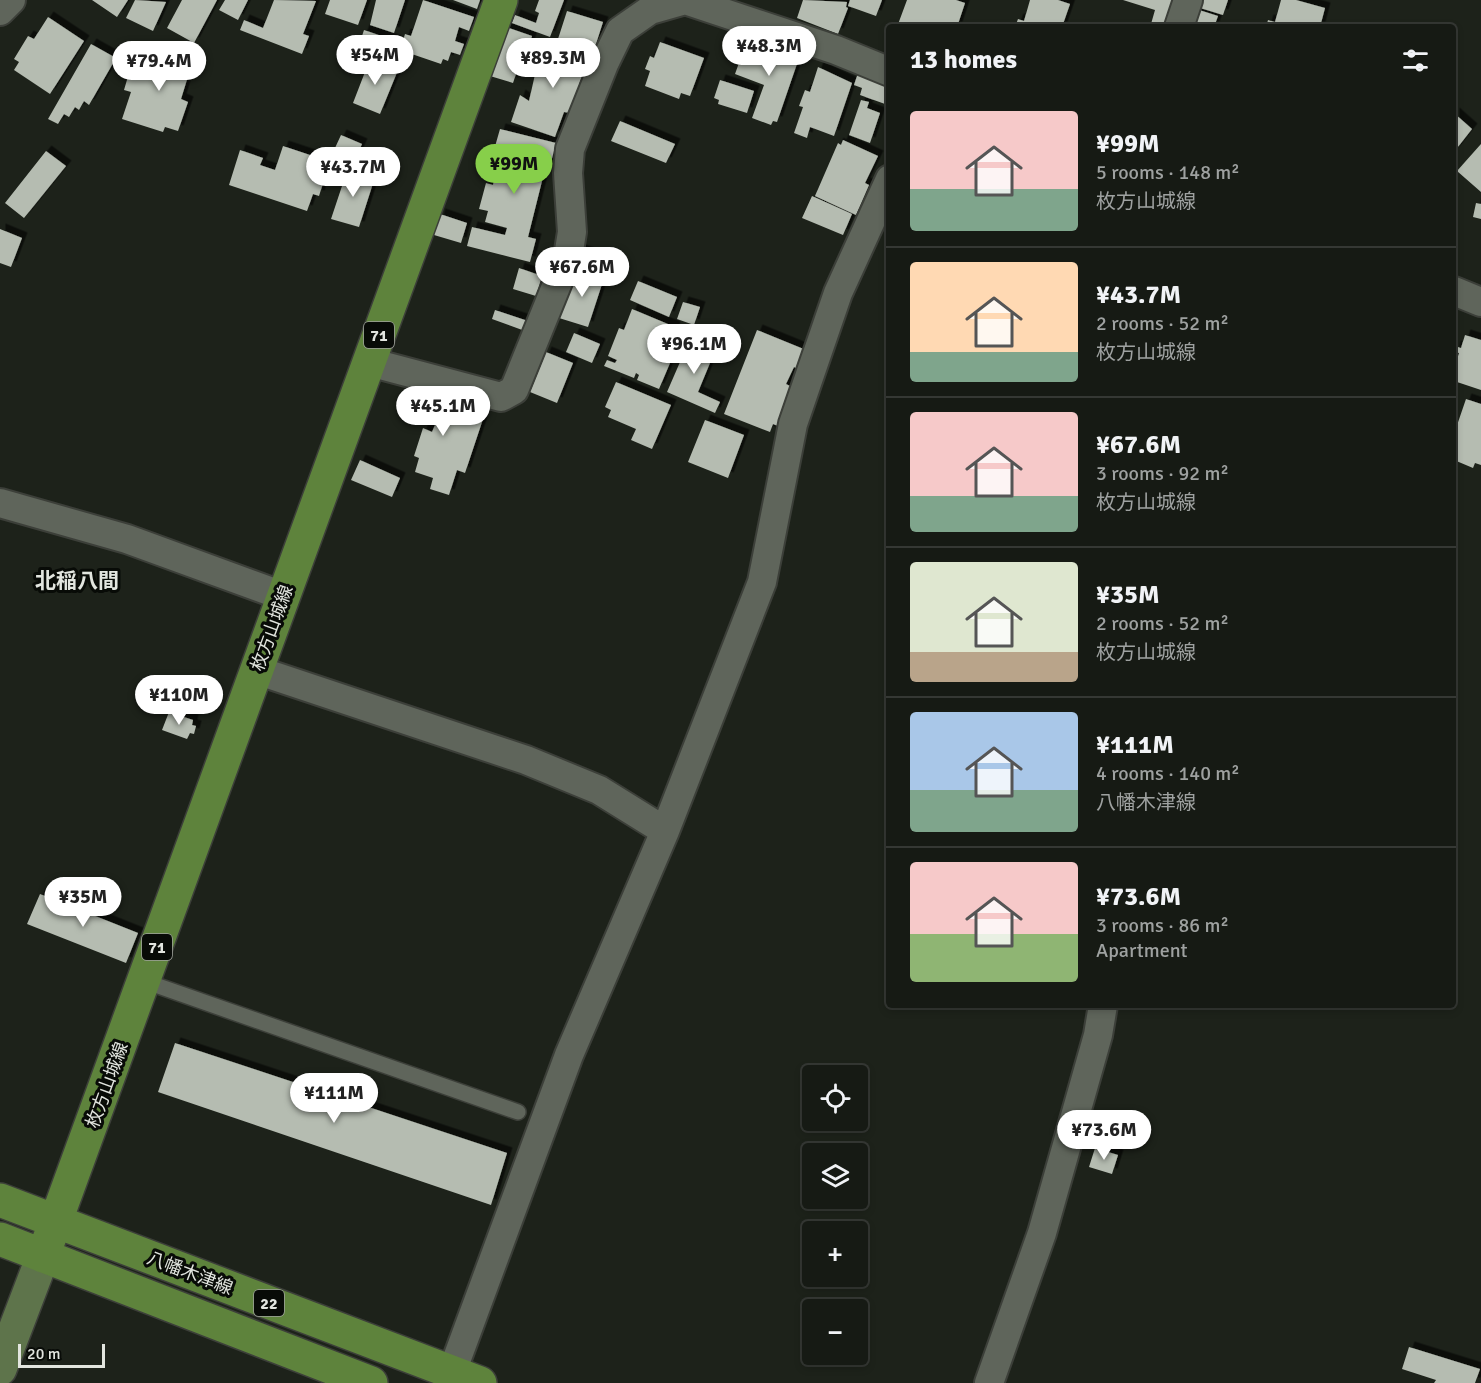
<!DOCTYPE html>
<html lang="en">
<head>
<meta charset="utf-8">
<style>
	:root { --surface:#161a14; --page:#232722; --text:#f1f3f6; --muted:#9ea1a0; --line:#353834; --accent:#87cf4a }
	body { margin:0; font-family:Signika,"Noto Sans JP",sans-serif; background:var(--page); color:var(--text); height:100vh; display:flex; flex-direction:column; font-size:22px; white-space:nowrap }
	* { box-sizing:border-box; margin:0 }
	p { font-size:20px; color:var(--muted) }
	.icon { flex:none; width:33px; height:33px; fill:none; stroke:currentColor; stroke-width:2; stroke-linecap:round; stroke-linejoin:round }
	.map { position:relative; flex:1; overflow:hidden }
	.drawer { position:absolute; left:886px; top:24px; width:570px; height:984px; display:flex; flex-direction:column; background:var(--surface); border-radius:6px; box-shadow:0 3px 9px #0003,0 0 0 2px var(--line) }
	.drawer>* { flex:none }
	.buttons { position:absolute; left:802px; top:1065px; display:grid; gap:12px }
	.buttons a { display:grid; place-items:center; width:66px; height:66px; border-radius:6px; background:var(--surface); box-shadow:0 3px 9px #0003,0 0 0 2px var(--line); font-size:30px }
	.scale { position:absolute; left:18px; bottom:15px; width:87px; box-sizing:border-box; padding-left:6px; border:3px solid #e2e5df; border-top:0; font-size:16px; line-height:21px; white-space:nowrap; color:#e2e5df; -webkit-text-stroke:4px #080b07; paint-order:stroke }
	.price { position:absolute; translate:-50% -51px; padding:0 14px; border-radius:21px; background:#fff; color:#222; font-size:20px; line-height:39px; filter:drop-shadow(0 2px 3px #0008) }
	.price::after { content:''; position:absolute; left:50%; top:36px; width:18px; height:14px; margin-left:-9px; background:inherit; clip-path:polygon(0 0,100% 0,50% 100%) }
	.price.selected { background:var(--accent); color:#111 }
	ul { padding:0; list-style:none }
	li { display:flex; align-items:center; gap:18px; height:150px; padding:0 24px }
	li+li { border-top:2px solid var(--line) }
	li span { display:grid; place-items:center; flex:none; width:168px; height:120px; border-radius:6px; color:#555 }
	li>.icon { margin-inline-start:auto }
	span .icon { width:72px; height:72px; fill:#fffc; stroke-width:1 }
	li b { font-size:26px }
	h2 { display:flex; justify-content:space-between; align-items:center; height:72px; padding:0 24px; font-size:26px }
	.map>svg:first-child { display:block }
	.building { fill:#b5bcb1; filter:url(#shadow) }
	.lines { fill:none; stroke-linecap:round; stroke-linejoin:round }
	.lane-casing { stroke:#3c3f39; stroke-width:18 }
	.street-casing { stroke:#3c3f39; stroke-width:32 }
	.secondary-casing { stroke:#3c3f39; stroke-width:36 }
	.primary-casing { stroke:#3c3f39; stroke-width:36 }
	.lane { stroke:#5f655b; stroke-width:15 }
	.street { stroke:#5f655b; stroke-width:28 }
	.secondary { stroke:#5e744b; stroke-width:33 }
	.primary { stroke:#5e833c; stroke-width:33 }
	.labels { text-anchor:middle; stroke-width:6; stroke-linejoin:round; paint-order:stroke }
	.shield { fill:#080b07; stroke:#a1a49e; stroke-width:1.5 }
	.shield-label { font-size:16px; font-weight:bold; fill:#e2e5df }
	.street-label { font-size:18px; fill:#e2e5df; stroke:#080b07 }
	.quarter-label { font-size:21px; font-weight:bold; fill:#e2e5df; stroke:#080b07 }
</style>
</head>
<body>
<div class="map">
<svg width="1481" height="1383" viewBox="0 0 1481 1383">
	<defs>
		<filter id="shadow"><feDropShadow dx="5.5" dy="-5.5" stdDeviation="0" flood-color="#0009"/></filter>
	</defs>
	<rect width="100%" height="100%" fill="#1d221a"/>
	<path class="building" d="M92,0H128L117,17Z
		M135,0L166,2L153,31L126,18Z
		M182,0H217L194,43L167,28Z
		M225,0H248L238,20L219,10Z
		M274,0L316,1L303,34L309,36L302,54L240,30L244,20L263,28Z
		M330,0H367L358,25L325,14Z
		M376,0H405L394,33L370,25Z
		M423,0L474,17L469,31L459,27L455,41L464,44L460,55L451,52L448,61L443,59L441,64L400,50L405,34L411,36Z
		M453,0H480L477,9Z
		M539,0H564L550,37L512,23L515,15L536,23L539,13L535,11Z
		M803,0L847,2L846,7L848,8L838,34L797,18Z
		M850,0H882L876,16L848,6Z
		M907,0H956L965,3L957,27H897Z
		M1030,0H1058L1070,4L1062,27H1015L1018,19L1024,21Z
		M1123,0H1177L1166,27L1151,24L1155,10Z
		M1199,0H1228L1223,15L1197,7Z
		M1281,0H1296L1325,8L1320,27H1266L1268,20L1275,22Z
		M1196,9L1218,16L1214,27H1191Z
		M567,11L603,22L594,50L558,39Z
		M48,17L84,41L50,94L14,70L19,62L14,59L28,36L34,39Z
		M506,27L532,36L523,63L520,62L513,83L490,76Z
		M364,30L396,41L392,55L359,45Z
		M751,38L800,55L777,122L773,121L771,125L752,118L764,85L735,74L740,60L743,61Z
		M554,41L594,55L590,68L586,67L579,84L584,85L570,113L564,112L555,137L511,122L520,95L529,101L536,70L539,71L548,45L552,47Z
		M660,42L704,58L690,96L681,93L679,99L645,86L650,71L645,69L650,56L654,58Z
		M91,44L116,58L89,105L84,101L79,110L75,107L69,117L64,114L58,124L48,119Z
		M173,50L200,59L195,75L189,73L181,99L188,102L178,131L165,127L163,132L122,119L131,92L124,90L129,73L135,75L141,57L168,66Z
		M370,59L398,70L380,114L353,103Z
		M818,67L852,83L834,136L810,127L807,138L794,133L803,107L799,106L805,90L810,92Z
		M858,73L890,84L885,104L860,95L862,88L854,85Z
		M720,80L754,91L747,113L718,104L719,100L714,98Z
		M861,100L869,102L867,108L880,113L870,143L849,135Z
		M1454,113L1472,129L1454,152Z
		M620,121L675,144L666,163L611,141Z
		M500,129L556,143L549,170L545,169L528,237L536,239L530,262L467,246L472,227L505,235L507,228L485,222L488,211L479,209L486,183L493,185L499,159L492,157Z
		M341,135L362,144L356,157L335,148Z
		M843,140L878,156L865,183L869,185L856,215L815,196L838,143L841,145Z
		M1481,144V192L1457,171Z
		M283,146L325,160L320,175L325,177L319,196L313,194L307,211L229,185L240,150L263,158L260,165L275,170Z
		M46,151L66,166L24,218L5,203Z
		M348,168L375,177L359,227L331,219Z
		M812,196L852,214L843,235L802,218Z
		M1476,203L1481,204V219L1473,217Z
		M440,214L467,223L461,243L434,235Z
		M0,229L22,238L11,267L0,263Z
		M580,250L604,258L601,270L576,263Z
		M519,268L542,276L536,296L513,289Z
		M576,269L604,278L588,327L559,318Z
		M638,281L677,297L669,317L630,300Z
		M683,302L700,307L694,325L677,319Z
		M632,309L675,327L662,360L670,363L659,389L637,380L639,375L636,373L634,378L604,366L607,360L615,363L617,360L608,356L619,328L624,330Z
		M495,310L528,321L525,331L492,319Z
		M757,330L806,350L798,369L794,367L786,384L794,388L778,426L773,424L770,432L724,414Z
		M574,333L600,344L592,363L566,352Z
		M1465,335L1481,340V390L1454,381V369L1459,353L1454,352L1455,346L1461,348Z
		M690,339L699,342L701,339L717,346L698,392L720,402L715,413L667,392Z
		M546,352L573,363L557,403L530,392Z
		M616,382L671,405L652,449L631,440L636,429L608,417L611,410L605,407Z
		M407,387L485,413L465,473L457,470L449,495L430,489L433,478L415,472L419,458L414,456L423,428L432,432L435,425L398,412Z
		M1466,399L1481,404V465L1475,463L1473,468L1454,460V434Z
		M705,420L744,435L728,478L688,462Z
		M360,460L400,478L392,497L351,480Z
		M169,712L193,720L192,725L196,726L194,734L190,733L187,739L162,730Z
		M40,894L138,933L126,963L27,924Z
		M175,1043L507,1153L491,1205L158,1092Z
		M1095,1148L1118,1155L1112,1174L1089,1167Z
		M1409,1347L1480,1369L1475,1383H1434L1436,1380L1402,1369Z"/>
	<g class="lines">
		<g class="lane-casing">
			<path id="lane" d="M144,981L518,1112"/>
		</g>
		<g class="street-casing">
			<path id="street" d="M0,11L11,0
				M1179,27L1188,0
				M1454,291L1481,302
				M369,362L501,397L514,390L568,257L572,232L568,173L570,149L604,64L620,31L650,10L685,0L836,50L890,72
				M0,503L127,539L283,596
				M256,670L526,760L599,790L665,831
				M452,1372L569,1055L665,831L762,582L793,424L838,293L890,179
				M989,1383L1042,1233L1098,1035L1103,1005"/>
		</g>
		<g class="secondary-casing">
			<path id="secondary" d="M0,1369L43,1256"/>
		</g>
		<g class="primary-casing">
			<path id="primary" d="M0,1200L480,1383
				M0,1239L371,1383
				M43,1256L501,0"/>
		</g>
		<use href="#lane" class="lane"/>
		<use href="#street" class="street"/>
		<use href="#secondary" class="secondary"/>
		<use href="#primary" class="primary"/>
	</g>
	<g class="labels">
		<g class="shield">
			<rect x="364" y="322" width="30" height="26" rx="4.5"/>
			<rect x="142" y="934" width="30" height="26" rx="4.5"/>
			<rect x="254" y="1290" width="30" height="26" rx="4.5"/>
		</g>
		<g class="shield-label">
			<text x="379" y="341">71</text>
			<text x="157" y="953">71</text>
			<text x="269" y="1309">22</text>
		</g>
		<g class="street-label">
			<text transform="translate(272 628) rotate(-70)" y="6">枚方山城線</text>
			<text transform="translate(107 1085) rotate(-70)" y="6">枚方山城線</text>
			<text transform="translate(190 1273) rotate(21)" y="6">八幡木津線</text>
		</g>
		<g class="quarter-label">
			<text x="77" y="588">北稲八間</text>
		</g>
	</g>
</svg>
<div class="buttons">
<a><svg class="icon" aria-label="locate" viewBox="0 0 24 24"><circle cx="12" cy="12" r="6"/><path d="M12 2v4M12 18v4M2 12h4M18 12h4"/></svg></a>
<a><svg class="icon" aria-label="layers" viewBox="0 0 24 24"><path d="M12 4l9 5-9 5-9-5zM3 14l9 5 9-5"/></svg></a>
<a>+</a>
<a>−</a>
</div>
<div class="scale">20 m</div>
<b class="price" style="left:769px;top:77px">¥48.3M</b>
<b class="price" style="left:375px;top:86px">¥54M</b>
<b class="price" style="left:553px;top:89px">¥89.3M</b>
<b class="price" style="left:159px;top:92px">¥79.4M</b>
<b class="price selected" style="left:514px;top:195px">¥99M</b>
<b class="price" style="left:353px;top:198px">¥43.7M</b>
<b class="price" style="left:582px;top:298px">¥67.6M</b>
<b class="price" style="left:694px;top:375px">¥96.1M</b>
<b class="price" style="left:443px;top:437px">¥45.1M</b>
<b class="price" style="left:179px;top:726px">¥110M</b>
<b class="price" style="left:83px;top:928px">¥35M</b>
<b class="price" style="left:334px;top:1124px">¥111M</b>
<b class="price" style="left:1104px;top:1161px">¥73.6M</b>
<section class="drawer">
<h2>13 homes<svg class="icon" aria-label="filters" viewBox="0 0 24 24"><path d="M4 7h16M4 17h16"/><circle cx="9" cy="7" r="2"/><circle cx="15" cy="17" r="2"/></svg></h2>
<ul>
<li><span style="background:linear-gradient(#f6c9c9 65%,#7fa58c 0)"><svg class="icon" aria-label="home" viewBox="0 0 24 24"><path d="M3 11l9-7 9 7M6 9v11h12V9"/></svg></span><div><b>¥99M</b><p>5 rooms · 148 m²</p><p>枚方山城線</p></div></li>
<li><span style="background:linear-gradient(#ffd9b3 75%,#7fa58c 0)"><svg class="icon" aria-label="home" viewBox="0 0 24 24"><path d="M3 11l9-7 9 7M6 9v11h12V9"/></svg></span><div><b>¥43.7M</b><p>2 rooms · 52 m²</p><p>枚方山城線</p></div></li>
<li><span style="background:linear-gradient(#f6c9c9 70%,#7fa58c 0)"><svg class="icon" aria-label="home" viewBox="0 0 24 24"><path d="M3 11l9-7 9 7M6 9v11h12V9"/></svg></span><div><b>¥67.6M</b><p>3 rooms · 92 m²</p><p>枚方山城線</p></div></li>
<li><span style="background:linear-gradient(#dfe7d0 75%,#b9a48a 0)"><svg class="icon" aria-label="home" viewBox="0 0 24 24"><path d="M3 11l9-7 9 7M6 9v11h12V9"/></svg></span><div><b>¥35M</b><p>2 rooms · 52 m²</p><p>枚方山城線</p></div></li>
<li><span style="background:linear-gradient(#a9c7e8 65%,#7fa58c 0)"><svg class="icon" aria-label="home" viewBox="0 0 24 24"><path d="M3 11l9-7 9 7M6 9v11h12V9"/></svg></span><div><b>¥111M</b><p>4 rooms · 140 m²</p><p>八幡木津線</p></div></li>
<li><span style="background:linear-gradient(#f6c9c9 60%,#8fb573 0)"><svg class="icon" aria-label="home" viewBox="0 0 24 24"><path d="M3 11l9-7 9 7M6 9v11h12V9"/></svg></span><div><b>¥73.6M</b><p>3 rooms · 86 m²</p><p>Apartment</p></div></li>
</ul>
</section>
</div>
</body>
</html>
